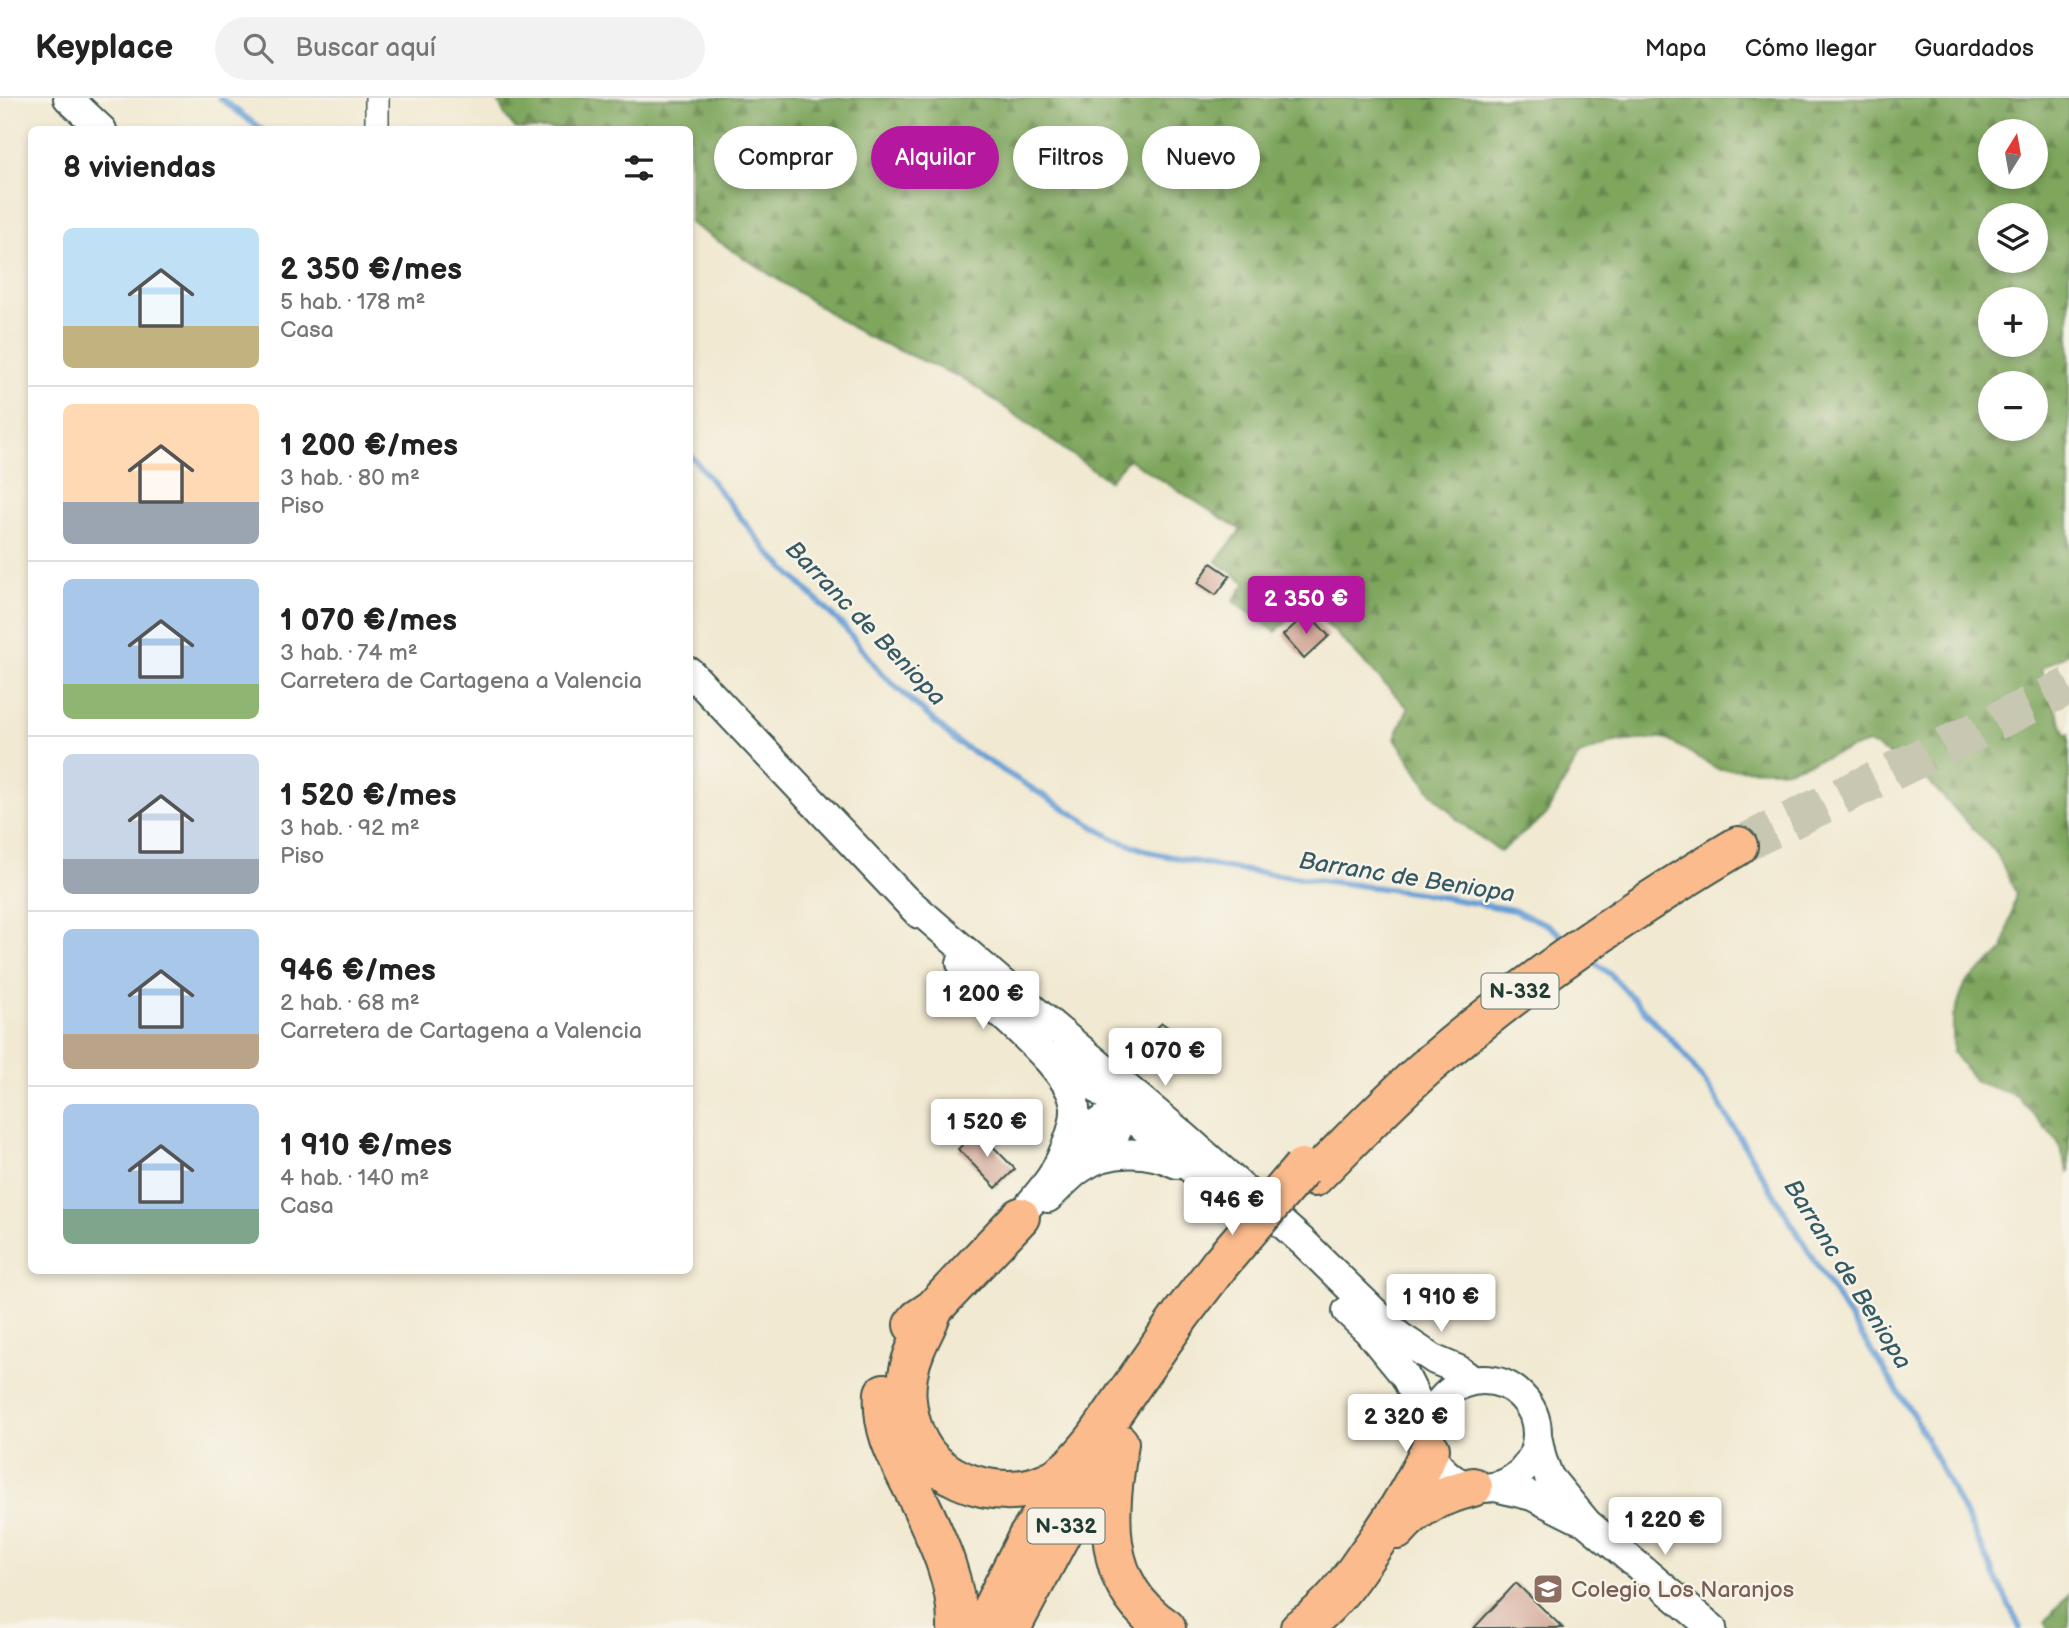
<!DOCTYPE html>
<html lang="es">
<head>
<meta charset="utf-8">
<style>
	:root { --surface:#fff; --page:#f2f2f2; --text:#222; --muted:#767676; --line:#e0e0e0; --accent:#b5179e }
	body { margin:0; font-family:"Balsamiq Sans",sans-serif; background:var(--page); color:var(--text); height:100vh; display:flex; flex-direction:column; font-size:26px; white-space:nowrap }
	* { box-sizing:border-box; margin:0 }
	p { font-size:23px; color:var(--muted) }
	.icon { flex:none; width:38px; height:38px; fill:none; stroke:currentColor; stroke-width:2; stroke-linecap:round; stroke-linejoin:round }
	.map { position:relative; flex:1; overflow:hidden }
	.panel { position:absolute; left:28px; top:28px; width:665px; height:1148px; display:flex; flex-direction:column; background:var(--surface); border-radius:10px; box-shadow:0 4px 10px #0003 }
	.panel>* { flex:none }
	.banner { position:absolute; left:714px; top:28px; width:665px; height:63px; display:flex; gap:14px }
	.needle { width:46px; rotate:11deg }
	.tools { position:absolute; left:1978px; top:21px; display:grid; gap:14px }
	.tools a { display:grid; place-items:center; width:70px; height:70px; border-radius:50%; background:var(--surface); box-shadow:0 4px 10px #0003; font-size:35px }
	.price { position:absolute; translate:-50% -60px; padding:0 16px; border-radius:7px; background:#fff; color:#222; font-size:23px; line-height:46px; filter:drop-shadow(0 2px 4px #0008) }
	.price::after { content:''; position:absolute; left:50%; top:42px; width:21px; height:16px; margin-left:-10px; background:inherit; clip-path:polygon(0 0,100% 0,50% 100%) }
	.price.selected { background:var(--accent); color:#fff }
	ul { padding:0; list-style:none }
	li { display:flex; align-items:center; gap:21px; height:175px; padding:0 35px }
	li+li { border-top:2px solid var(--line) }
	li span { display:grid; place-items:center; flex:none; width:196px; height:140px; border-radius:10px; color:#555 }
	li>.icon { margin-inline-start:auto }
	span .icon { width:84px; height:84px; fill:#fffc; stroke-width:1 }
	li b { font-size:30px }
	h2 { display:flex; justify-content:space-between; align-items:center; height:84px; padding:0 35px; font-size:30px }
	.chip { padding:0 24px; border-radius:32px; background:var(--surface); box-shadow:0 4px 10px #0003; font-size:24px; line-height:63px }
	.chip.selected { background:var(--accent); color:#fff }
	header { display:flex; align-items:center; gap:42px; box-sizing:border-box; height:98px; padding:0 35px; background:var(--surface); border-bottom:2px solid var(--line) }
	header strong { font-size:33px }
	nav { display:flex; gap:38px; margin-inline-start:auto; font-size:24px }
	.search { width:490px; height:63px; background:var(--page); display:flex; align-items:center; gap:18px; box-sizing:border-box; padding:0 24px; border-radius:38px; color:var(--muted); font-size:26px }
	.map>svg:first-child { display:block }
	.forest { fill:url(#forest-firs); stroke:#4e7248; stroke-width:2; fill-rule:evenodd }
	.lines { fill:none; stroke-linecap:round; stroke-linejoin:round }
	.stream { stroke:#679fd5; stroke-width:6 }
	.building { fill:#ce9e8d }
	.trunk-tunnel { stroke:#c7c7b2; stroke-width:38; stroke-dasharray:38 19; stroke-linecap:butt }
	.minor-casing { stroke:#3e574c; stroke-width:26 }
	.tertiary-casing { stroke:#3e574c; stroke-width:32 }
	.trunk-casing { stroke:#3e574c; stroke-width:42 }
	.minor { stroke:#fff; stroke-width:23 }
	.tertiary { stroke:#fff; stroke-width:28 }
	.trunk { stroke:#fbbb8d; stroke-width:38 }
	.trunk-bridge-casing { stroke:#3e574c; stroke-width:42; stroke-linecap:butt }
	.trunk-bridge { stroke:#fbbb8d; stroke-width:38 }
	.labels { text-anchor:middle; stroke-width:5; stroke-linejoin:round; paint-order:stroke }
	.shield { fill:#f7f3e8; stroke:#60746a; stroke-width:2 }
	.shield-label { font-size:21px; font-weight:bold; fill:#1f3d34 }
	.education-label { font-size:23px; fill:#785e54; stroke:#f7f3e8; text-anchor:start }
	.water-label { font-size:24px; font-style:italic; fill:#355a64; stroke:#f7f3e8 }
</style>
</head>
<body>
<header>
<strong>Keyplace</strong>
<div class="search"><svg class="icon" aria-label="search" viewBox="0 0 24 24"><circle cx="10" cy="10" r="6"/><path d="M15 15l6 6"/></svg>Buscar aquí</div>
<nav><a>Mapa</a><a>Cómo llegar</a><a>Guardados</a></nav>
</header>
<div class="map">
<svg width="2069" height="1530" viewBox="0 0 2069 1530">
	<defs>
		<pattern id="forest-firs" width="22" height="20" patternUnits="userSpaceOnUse" patternTransform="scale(1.75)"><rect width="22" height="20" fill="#7ea65d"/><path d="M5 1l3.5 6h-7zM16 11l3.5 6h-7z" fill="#67884e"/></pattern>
	</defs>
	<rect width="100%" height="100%" fill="#f7f3e8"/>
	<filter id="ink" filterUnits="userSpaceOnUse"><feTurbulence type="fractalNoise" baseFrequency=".0143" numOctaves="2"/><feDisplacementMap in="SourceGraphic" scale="14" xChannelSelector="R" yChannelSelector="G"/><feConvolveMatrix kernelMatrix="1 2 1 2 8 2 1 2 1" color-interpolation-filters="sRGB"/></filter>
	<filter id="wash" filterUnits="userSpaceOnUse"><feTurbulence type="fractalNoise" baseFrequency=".00686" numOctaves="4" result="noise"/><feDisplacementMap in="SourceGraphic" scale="28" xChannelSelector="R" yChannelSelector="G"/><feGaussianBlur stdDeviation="1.57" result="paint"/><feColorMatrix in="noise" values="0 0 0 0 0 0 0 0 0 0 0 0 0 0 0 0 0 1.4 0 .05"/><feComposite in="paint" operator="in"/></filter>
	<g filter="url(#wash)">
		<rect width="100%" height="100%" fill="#f1e9d1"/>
		<path class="forest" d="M497,0H2069V555L2041,571L2066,637L2069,636V1076L2058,1044L2017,998L1976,984L1953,955V919L1966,884L2003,853L2016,795L1997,756L1920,674L1868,645L1787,672L1718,671L1665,640L1615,644L1579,657L1546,717L1500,754L1460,724L1430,693L1395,640L1408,610L1306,504L1276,534L1233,503L1246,485L1216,463L1241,432L1128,361L1109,383L966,282L864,237L690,125V32L516,31L505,18ZM1990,33H2035V79H1990ZM1990,117H2035V163H1990ZM1990,201H2035V247H1990ZM1990,285H2035V331H1990Z
			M2069,1496V1530H2047L2045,1524Z"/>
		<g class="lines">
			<path class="stream" d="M220,0L262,32
				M690,356L769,455L845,530L881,575L957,644L1114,741L1153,755L1232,771L1419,795L1513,812L1548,827L1568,843
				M1587,858L1611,877L1681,952L1712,994L1837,1200L1914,1318L1973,1432L2020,1530"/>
		</g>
		<g id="blocks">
			<path class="building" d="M1211,465L1230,478L1216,497L1198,485Z
				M1308,515L1329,538L1304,561L1283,537Z
				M1162,925L1181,938L1167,958L1145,941Z
				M978,1033L1015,1071L996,1090L958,1051Z
				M1516,1485L1563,1530H1474Z"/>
		</g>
	</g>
	<g filter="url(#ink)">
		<use href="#blocks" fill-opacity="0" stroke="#3e574c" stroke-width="2"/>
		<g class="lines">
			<path class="trunk-tunnel" d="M1738,748L2069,588"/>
			<g class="minor-casing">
				<path id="minor" d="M377,0V32"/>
			</g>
			<g class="tertiary-casing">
				<path id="tertiary" d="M68,0L102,32
					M690,574L919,816
					M908,803L1014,895L1184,1038L1303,1144L1399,1238L1435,1262L1459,1272L1472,1282
					M961,865L982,889L988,904C1012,927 1074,977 1075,1010C1076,1029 1062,1060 1053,1076C1044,1091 1030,1104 1020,1119
					M1058,959L1125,1013L1251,1123
					M1067,1055C1088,1032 1106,1010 1140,1015
					M1095,1062C1112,1042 1122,1031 1126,1003L1124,1002
					M1048,1100C1059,1090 1069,1078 1081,1070C1109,1051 1148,1052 1177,1066
					M1347,1213L1368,1233L1405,1278L1429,1326
					M1429 1336a54 54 0 1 1 108 0a54 54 0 1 1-108 0Z
					M1537,1338L1542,1361L1549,1379L1587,1425L1712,1530
					M1495,1389L1532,1398L1578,1421"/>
			</g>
			<g class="trunk-casing">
				<path id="trunk" d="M1314,1079C1352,1041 1389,1002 1429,967C1526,883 1627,814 1738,748
					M933,1211C929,1225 921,1237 916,1250C909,1266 905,1287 907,1303C909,1322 916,1343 928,1358C956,1390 1009,1401 1047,1384C1067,1376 1082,1357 1095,1341L1181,1217L1220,1166
					M913,1227L918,1221L933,1211L1020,1119
					M884,1295C881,1335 899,1362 916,1397C936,1439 958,1482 957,1530
					M1119,1345C1108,1414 1099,1486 1166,1530
					M1397,1432C1419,1406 1440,1398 1473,1389
					M982,1530L1027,1440L1065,1383
					M1011,1530L1078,1404L1112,1344
					M1300,1530C1329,1511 1347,1486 1366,1458C1391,1424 1413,1390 1430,1351"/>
			</g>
			<use href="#minor" class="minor"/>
			<use href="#tertiary" class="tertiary"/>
			<use href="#trunk" class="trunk"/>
			<g class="trunk-bridge-casing">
				<path id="trunk-bridge" d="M1220,1166L1302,1070"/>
			</g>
			<use href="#trunk-bridge" class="trunk-bridge"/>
		</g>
	</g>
	<defs>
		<g id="school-square" transform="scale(1.575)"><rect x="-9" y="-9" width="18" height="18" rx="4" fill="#8d6e63" stroke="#f7f3e8"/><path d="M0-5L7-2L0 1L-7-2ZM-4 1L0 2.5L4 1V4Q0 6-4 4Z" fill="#fff"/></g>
	</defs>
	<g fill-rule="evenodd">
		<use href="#school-square" x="1548" y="1491"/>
	</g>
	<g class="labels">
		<g class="shield">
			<rect x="1481.5" y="875.5" width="77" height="35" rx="5"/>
			<rect x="1027.5" y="1410.5" width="77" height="35" rx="5"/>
		</g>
		<g class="shield-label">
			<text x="1520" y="900">N-332</text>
			<text x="1066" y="1435">N-332</text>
		</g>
		<g class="education-label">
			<text x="1571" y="1499">Colegio Los Naranjos</text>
		</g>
		<g class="water-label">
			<text transform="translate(866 525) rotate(46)" y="8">Barranc de Beniopa</text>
			<text transform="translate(1407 779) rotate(9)" y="8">Barranc de Beniopa</text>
			<text transform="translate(1848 1176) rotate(58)" y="8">Barranc de Beniopa</text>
		</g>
	</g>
</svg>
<div class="tools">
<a><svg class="needle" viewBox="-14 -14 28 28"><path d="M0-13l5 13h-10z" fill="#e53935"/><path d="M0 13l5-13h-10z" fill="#767676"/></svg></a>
<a><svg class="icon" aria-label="layers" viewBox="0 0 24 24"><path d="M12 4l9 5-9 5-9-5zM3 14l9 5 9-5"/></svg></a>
<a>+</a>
<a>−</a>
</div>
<b class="price selected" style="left:1306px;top:538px">2 350 €</b>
<b class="price" style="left:983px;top:933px">1 200 €</b>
<b class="price" style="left:1165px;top:990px">1 070 €</b>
<b class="price" style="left:987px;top:1061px">1 520 €</b>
<b class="price" style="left:1232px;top:1139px">946 €</b>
<b class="price" style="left:1441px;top:1236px">1 910 €</b>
<b class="price" style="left:1406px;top:1356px">2 320 €</b>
<b class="price" style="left:1665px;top:1459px">1 220 €</b>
<div class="banner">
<a class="chip">Comprar</a>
<a class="chip selected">Alquilar</a>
<a class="chip">Filtros</a>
<a class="chip">Nuevo</a>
</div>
<section class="panel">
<h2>8 viviendas<svg class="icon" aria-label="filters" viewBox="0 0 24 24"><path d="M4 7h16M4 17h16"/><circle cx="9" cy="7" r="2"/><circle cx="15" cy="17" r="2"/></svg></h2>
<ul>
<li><span style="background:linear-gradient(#bfe0f5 70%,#c2b280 0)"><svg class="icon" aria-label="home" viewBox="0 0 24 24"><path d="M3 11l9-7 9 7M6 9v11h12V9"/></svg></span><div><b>2 350 €/mes</b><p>5 hab. · 178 m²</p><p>Casa</p></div></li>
<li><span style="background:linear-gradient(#ffd9b3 70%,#9aa5b1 0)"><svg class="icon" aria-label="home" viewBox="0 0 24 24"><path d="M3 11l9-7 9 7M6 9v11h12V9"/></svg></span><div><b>1 200 €/mes</b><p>3 hab. · 80 m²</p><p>Piso</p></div></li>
<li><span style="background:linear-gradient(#a9c7e8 75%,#8fb573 0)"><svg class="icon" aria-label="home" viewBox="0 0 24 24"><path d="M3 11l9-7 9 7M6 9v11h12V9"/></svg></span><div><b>1 070 €/mes</b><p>3 hab. · 74 m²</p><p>Carretera de Cartagena a Valencia</p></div></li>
<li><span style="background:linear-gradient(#c9d6e8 75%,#9aa5b1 0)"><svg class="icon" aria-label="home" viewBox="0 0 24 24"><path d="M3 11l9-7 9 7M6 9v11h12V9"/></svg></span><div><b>1 520 €/mes</b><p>3 hab. · 92 m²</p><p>Piso</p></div></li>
<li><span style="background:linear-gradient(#a9c7e8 75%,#b9a48a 0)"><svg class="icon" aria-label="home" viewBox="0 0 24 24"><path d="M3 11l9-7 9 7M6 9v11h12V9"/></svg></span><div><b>946 €/mes</b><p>2 hab. · 68 m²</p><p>Carretera de Cartagena a Valencia</p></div></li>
<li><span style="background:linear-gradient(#a9c7e8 75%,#7fa58c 0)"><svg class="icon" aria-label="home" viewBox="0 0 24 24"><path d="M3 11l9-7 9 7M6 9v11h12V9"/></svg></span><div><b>1 910 €/mes</b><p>4 hab. · 140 m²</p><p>Casa</p></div></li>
</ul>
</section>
</div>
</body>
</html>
